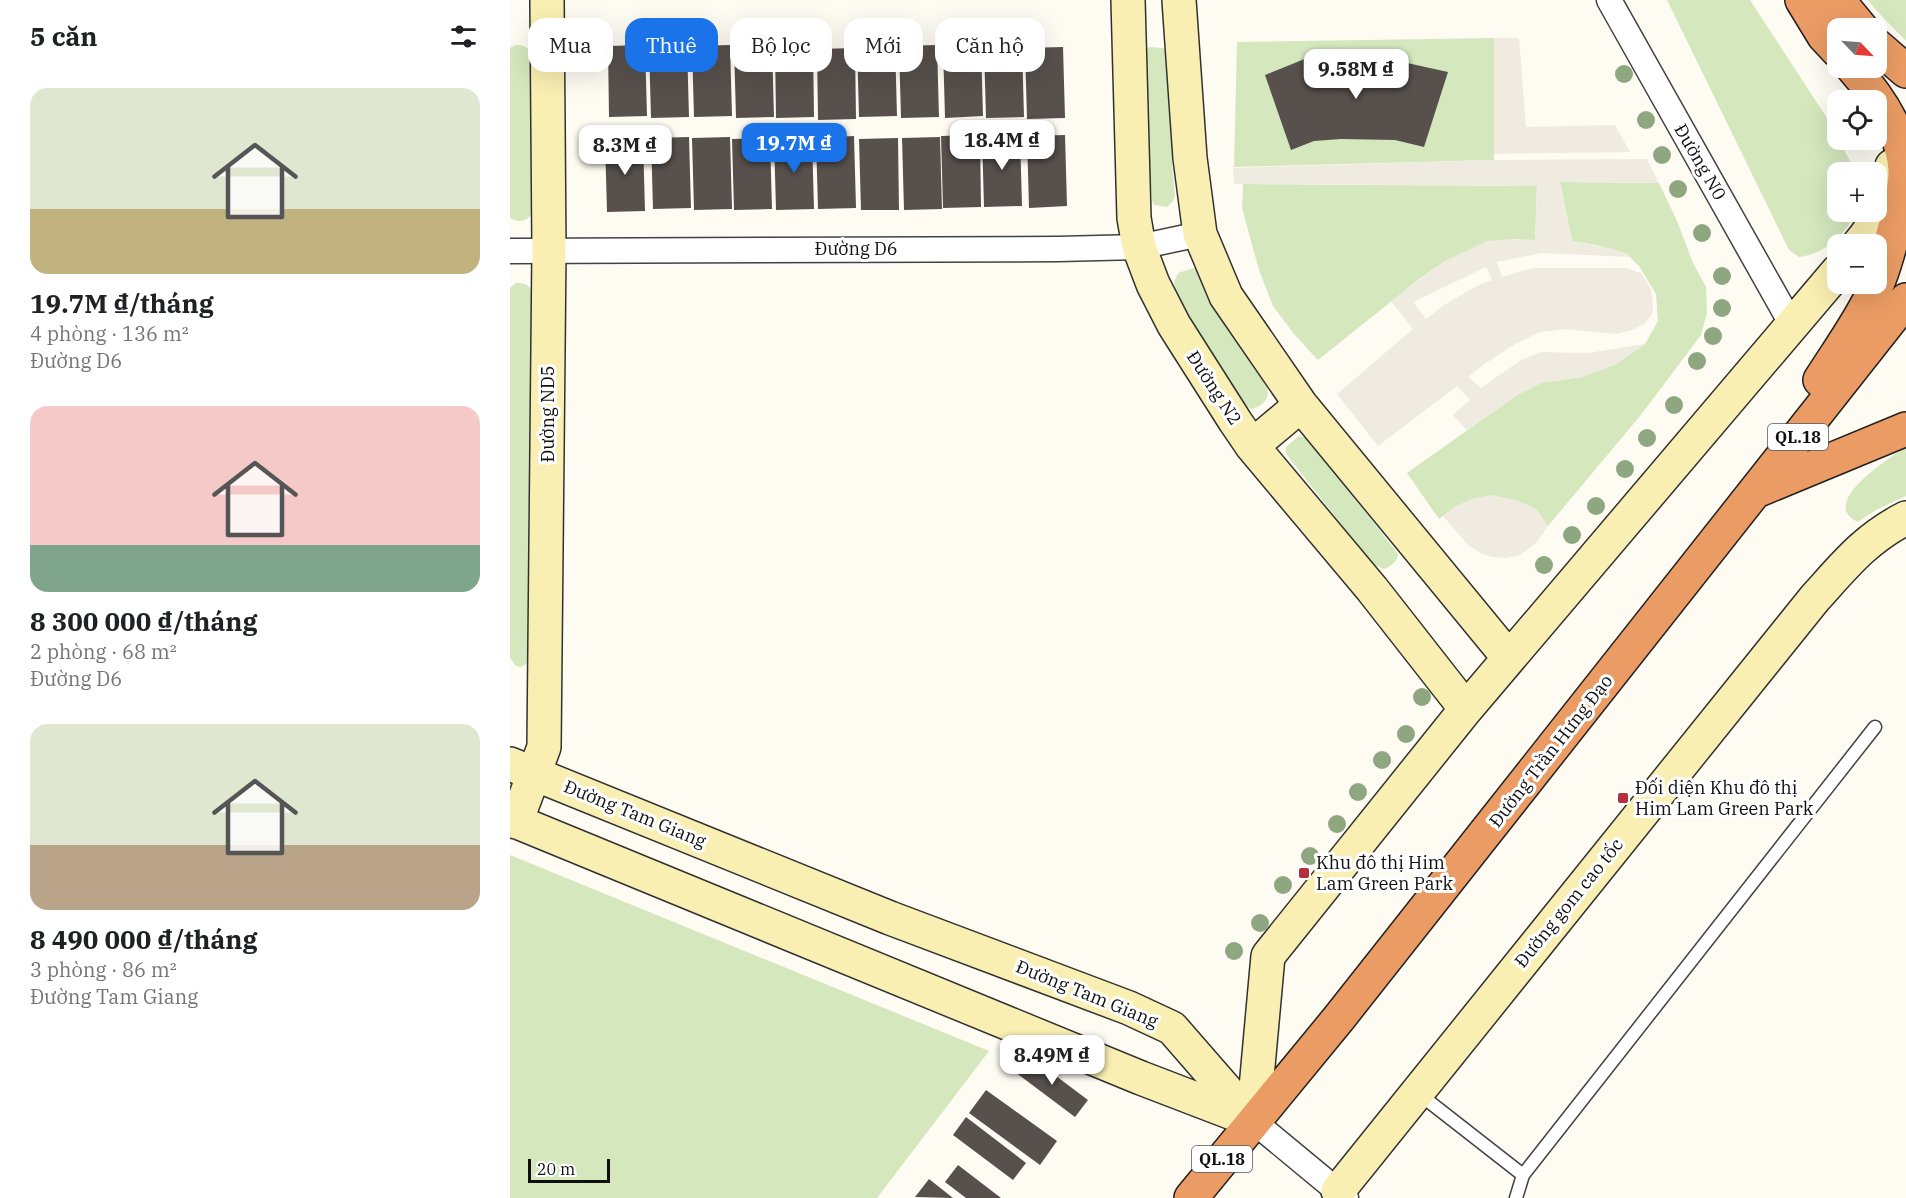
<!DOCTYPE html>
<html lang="vi">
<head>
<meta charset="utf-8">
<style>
	:root { --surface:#fff; --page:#f6f6f6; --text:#202124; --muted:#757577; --accent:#1a73e8 }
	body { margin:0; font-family:"IBM Plex Serif",serif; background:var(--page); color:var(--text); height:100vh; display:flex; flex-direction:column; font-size:22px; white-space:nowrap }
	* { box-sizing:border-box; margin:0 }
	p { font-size:20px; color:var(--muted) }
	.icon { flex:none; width:33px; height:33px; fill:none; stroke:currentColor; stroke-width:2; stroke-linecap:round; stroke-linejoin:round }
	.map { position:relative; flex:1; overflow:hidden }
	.panel { display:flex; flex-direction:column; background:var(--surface); width:510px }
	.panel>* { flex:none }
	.top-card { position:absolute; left:18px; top:18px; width:570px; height:54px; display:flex; gap:12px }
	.needle { width:39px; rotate:115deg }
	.tools { position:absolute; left:1317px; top:18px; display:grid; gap:12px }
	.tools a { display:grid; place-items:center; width:60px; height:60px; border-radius:12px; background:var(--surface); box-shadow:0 6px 24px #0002; font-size:30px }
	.scale { position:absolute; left:18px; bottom:15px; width:82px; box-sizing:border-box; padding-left:6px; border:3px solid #0f0f0f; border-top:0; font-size:16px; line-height:21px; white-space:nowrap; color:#0f0f0f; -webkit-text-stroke:4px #fff; paint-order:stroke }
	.price { position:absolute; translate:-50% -51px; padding:0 14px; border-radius:12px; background:#fff; color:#222; font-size:20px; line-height:39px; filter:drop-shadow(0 2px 3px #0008) }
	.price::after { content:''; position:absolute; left:50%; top:36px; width:18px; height:14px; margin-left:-9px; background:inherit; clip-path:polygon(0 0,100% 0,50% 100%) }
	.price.current { background:var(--accent); color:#fff }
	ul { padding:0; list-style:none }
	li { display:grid; align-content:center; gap:12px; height:318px; padding:0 30px }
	li span { display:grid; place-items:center; height:186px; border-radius:18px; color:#555 }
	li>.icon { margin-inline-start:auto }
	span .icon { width:108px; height:108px; fill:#fffc; stroke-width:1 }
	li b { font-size:26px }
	h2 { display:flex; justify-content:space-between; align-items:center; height:72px; padding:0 30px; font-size:26px }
	.chip { padding:0 21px; border-radius:18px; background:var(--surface); box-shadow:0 6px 24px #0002; font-size:21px; line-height:54px }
	.chip.current { background:var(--accent); color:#fff }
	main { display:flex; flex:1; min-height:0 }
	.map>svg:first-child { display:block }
	.green { fill:#d4e7bd }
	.plaza { fill:#efebe1; fill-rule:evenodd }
	.building { fill:#57504c }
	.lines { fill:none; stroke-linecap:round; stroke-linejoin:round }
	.lane-casing { stroke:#424242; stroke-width:15 }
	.street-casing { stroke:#424242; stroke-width:27 }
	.secondary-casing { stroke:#313131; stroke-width:36 }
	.highway-casing { stroke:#202020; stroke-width:36 }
	.lane { stroke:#fff; stroke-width:12 }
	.street { stroke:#fff; stroke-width:24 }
	.secondary { stroke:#faefb2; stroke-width:33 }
	.highway { stroke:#eb9c64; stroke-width:33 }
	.tree { fill:#8ea780 }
	.poi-dot { fill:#b72f3b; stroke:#fff; stroke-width:2 }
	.labels { text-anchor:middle; stroke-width:6; stroke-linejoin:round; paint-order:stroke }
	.shield { fill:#fff; stroke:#575757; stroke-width:1.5 }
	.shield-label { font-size:16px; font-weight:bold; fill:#0f0f0f }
	.street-label { font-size:18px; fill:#0f0f0f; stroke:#fff }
	.poi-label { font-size:18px; fill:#0f0f0f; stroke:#fff; text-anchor:start }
</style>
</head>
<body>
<main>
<section class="panel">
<h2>5 căn<svg class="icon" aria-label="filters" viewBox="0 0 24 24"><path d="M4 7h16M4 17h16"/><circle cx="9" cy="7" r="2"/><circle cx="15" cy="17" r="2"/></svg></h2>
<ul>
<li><span style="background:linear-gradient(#dfe7d0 65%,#c2b280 0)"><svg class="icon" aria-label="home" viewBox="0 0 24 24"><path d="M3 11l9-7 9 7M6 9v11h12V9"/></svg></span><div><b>19.7M ₫/tháng</b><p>4 phòng · 136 m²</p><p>Đường D6</p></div></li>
<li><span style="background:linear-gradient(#f6c9c9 75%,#7fa58c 0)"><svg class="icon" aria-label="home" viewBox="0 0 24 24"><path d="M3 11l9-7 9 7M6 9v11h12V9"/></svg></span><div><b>8 300 000 ₫/tháng</b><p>2 phòng · 68 m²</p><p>Đường D6</p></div></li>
<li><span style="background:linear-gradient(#dfe7d0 65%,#b9a48a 0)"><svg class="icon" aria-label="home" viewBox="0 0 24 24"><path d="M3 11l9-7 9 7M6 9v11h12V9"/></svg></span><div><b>8 490 000 ₫/tháng</b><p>3 phòng · 86 m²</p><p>Đường Tam Giang</p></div></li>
</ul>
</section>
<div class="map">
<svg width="1396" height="1198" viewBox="0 0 1396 1198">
	<rect width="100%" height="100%" fill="#fefbf2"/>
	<path class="green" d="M1157,0H1240L1317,118L1346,172H1328V212H1346C1335,235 1315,254 1289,257L1279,250Z
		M1358,0H1396V41L1365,9Z
		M984,38V160L724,167L727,42Z
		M5,45C13,45 17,46 21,53L22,213C17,222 9,223 0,218V48Z
		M639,47L653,48L659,52L661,64L662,166L665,195L663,201L657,207L644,205L642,200L634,105L635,51Z
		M1050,182L1149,183L1167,221L1183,263L1196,287L1197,313L1191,335L1130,416L1038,526L1026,509L1008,501L981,495L946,506L929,519L897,473L1007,395L1031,383L1071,377L1104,365L1135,344L1148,321L1146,294L1129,266L1117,254L1086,245L1062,241Z
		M733,184L1027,186L1025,240L1001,239L954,253L935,261L908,280L808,360L784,334L763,306L749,270L732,208Z
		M684,268L689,271L693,287L756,386C761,398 754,405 742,409L736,406L699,353L666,291L664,282L668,273Z
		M6,283C14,283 18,284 22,291L24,653L17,664L10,667L6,666L0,658V288Z
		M789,436L796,438L802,444L888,554C887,562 882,565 875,569L863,565L780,459L776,453V447Z
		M1396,447V496L1366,510L1348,522C1307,503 1380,458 1396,447Z
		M0,855L479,1051L367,1198H0Z"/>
	<path class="plaza" d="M984,38H1009L1016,127L1105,125L1120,152L984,154Z
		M1137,159L1149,183L1050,182L1062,241L1103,249L1121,257L1031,253L987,262L992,277L1022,268H1116L1131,273L1141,289L1143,307L1142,314L1134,324L1122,330L1106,334L1055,329L1030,332L1005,344L973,365L958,377L971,388L1011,360L1031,352L1078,353L1135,344L1105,365L1071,377L1031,383L1007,395L957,430L943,415L960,400L947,386L868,446L827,394L903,329L881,301L935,261L977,241L1001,239L1025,240L1027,186L724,184L723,168L982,160ZM976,267L982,280L967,286L934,305L916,319L903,302Z
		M981,495L1008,501L1026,509L1038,526L1026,543L1010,555L996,558L981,557L971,553L959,546L933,516L946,506L962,499Z"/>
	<path class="building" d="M385,44L387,116L349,117L347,45Z
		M135,45L137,116L99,117L98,46Z
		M177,45L179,117L141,118L139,46Z
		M220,45L222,116L184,117L182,46Z
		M262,45L264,117L226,118L224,46Z
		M303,45L304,117L266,118L265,46Z
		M427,45L429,117L391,118L389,46Z
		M471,45L473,116L435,118L433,46Z
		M512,45L514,117L476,118L474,46Z
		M553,47L555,118L517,119L515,48Z
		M345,48L346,119L308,120L307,49Z
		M870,57L938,72L914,147L885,140L831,139L804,141L781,150L755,75L797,58Z
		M470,135L471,207L433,208L431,136Z
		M510,135L512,206L474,207L472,136Z
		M555,135L557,206L519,208L517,136Z
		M344,136L346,208L308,209L306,138Z
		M179,137L181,208L143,209L141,138Z
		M220,137L222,209L184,210L182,138Z
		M430,137L432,209L394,210L392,138Z
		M260,138L262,209L224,210L222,139Z
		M302,138L304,209L266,210L264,139Z
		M388,138L389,210H351L349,139Z
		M133,139L135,211L97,212L95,140Z
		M518,1055L578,1100L565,1117L505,1072Z
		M476,1090L547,1141L530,1165L459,1113Z
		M456,1117L516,1163L503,1180L443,1135Z
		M448,1165L491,1198H456L435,1182Z
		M419,1179L443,1198L405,1197Z"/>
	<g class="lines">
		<g class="lane-casing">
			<path id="lane" d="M908,1093L1013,1175L1365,727
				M1006,1198L1013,1175"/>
		</g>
		<g class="street-casing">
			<path id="street" d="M1099,0L1282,325
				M0,251L548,249L629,247L690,234
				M743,1121L836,1198"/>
		</g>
		<g class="secondary-casing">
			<path id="secondary" d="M618,0L624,218L629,247L643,284L664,325L725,421L742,446L862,589L956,709
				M669,0L680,158L690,234L716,296L791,405L999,658
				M1349,244C1369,221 1378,196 1382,166
				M742,446L791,405
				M0,764L380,918L619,1008L662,1028L743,1121
				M0,819L631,1078L738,1119
				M6,822L34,747L39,250L37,0
				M743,1121L758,956L956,709L1328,271
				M828,1191L1305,598C1335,565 1355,539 1396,518"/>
		</g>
		<g class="highway-casing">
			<path id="highway" d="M1292,0L1314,36L1328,51
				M1328,0L1351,28
				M1366,45L1396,71
				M1310,380C1329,350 1351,320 1365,289C1375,268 1380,245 1386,223C1390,205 1396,187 1395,168C1392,130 1367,95 1343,68
				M1246,491L1396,429
				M681,1198L829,1018L1396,300"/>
		</g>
		<use href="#lane" class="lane"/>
		<use href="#street" class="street"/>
		<use href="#secondary" class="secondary"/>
		<use href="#highway" class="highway"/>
	</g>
	<g class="tree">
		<circle cx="1114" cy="74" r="9"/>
		<circle cx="1136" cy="120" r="9"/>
		<circle cx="1152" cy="155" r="9"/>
		<circle cx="1168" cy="189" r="9"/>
		<circle cx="1192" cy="233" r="9"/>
		<circle cx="1212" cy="276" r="9"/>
		<circle cx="1212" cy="308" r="9"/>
		<circle cx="1203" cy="336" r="9"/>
		<circle cx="1187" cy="361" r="9"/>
		<circle cx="1164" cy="405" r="9"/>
		<circle cx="1137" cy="438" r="9"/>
		<circle cx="1115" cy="469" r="9"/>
		<circle cx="1086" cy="506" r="9"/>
		<circle cx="1062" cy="535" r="9"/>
		<circle cx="1034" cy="565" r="9"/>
		<circle cx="912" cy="697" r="9"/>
		<circle cx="896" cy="734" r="9"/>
		<circle cx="872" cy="760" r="9"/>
		<circle cx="848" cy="792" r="9"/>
		<circle cx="827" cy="824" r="9"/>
		<circle cx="800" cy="856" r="9"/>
		<circle cx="773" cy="885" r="9"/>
		<circle cx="750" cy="923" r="9"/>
		<circle cx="724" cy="951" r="9"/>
	</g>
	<g class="poi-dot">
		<rect x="1107" y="792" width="12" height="12" rx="3"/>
		<rect x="788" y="867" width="12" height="12" rx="3"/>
	</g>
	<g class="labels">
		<g class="shield">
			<rect x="1258" y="424" width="60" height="26" rx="4.5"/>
			<rect x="682" y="1146" width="60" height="26" rx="4.5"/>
		</g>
		<g class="shield-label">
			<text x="1288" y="443">QL.18</text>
			<text x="712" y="1165">QL.18</text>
		</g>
		<g class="street-label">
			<text transform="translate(1190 162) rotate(60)" y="6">Đường N0</text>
			<text x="346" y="255">Đường D6</text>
			<text transform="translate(704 388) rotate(57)" y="6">Đường N2</text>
			<text transform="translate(38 414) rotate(-90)" y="6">Đường ND5</text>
			<text transform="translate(1041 751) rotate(-52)" y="6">Đường Trần Hưng Đạo</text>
			<text transform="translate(125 814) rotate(22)" y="6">Đường Tam Giang</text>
			<text transform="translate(1059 903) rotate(-51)" y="6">Đường gom cao tốc</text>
			<text transform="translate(577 994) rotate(22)" y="6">Đường Tam Giang</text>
		</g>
		<g class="poi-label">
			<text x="1125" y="794">Đối diện Khu đô thị<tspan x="1125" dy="21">Him Lam Green Park</tspan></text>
			<text x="806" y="869">Khu đô thị Him<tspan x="806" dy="21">Lam Green Park</tspan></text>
		</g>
	</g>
</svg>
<div class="tools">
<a><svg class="needle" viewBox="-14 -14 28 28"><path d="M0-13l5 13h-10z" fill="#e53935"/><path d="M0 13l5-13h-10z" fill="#757577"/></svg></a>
<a><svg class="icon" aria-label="locate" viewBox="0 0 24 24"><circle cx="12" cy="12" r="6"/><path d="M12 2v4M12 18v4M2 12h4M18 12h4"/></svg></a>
<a>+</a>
<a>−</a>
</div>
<div class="scale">20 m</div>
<b class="price" style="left:846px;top:100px">9.58M ₫</b>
<b class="price" style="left:492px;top:171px">18.4M ₫</b>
<b class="price current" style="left:284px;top:174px">19.7M ₫</b>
<b class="price" style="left:115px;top:176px">8.3M ₫</b>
<b class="price" style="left:542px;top:1086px">8.49M ₫</b>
<div class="top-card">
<a class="chip">Mua</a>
<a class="chip current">Thuê</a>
<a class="chip">Bộ lọc</a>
<a class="chip">Mới</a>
<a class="chip">Căn hộ</a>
</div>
</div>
</main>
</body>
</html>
